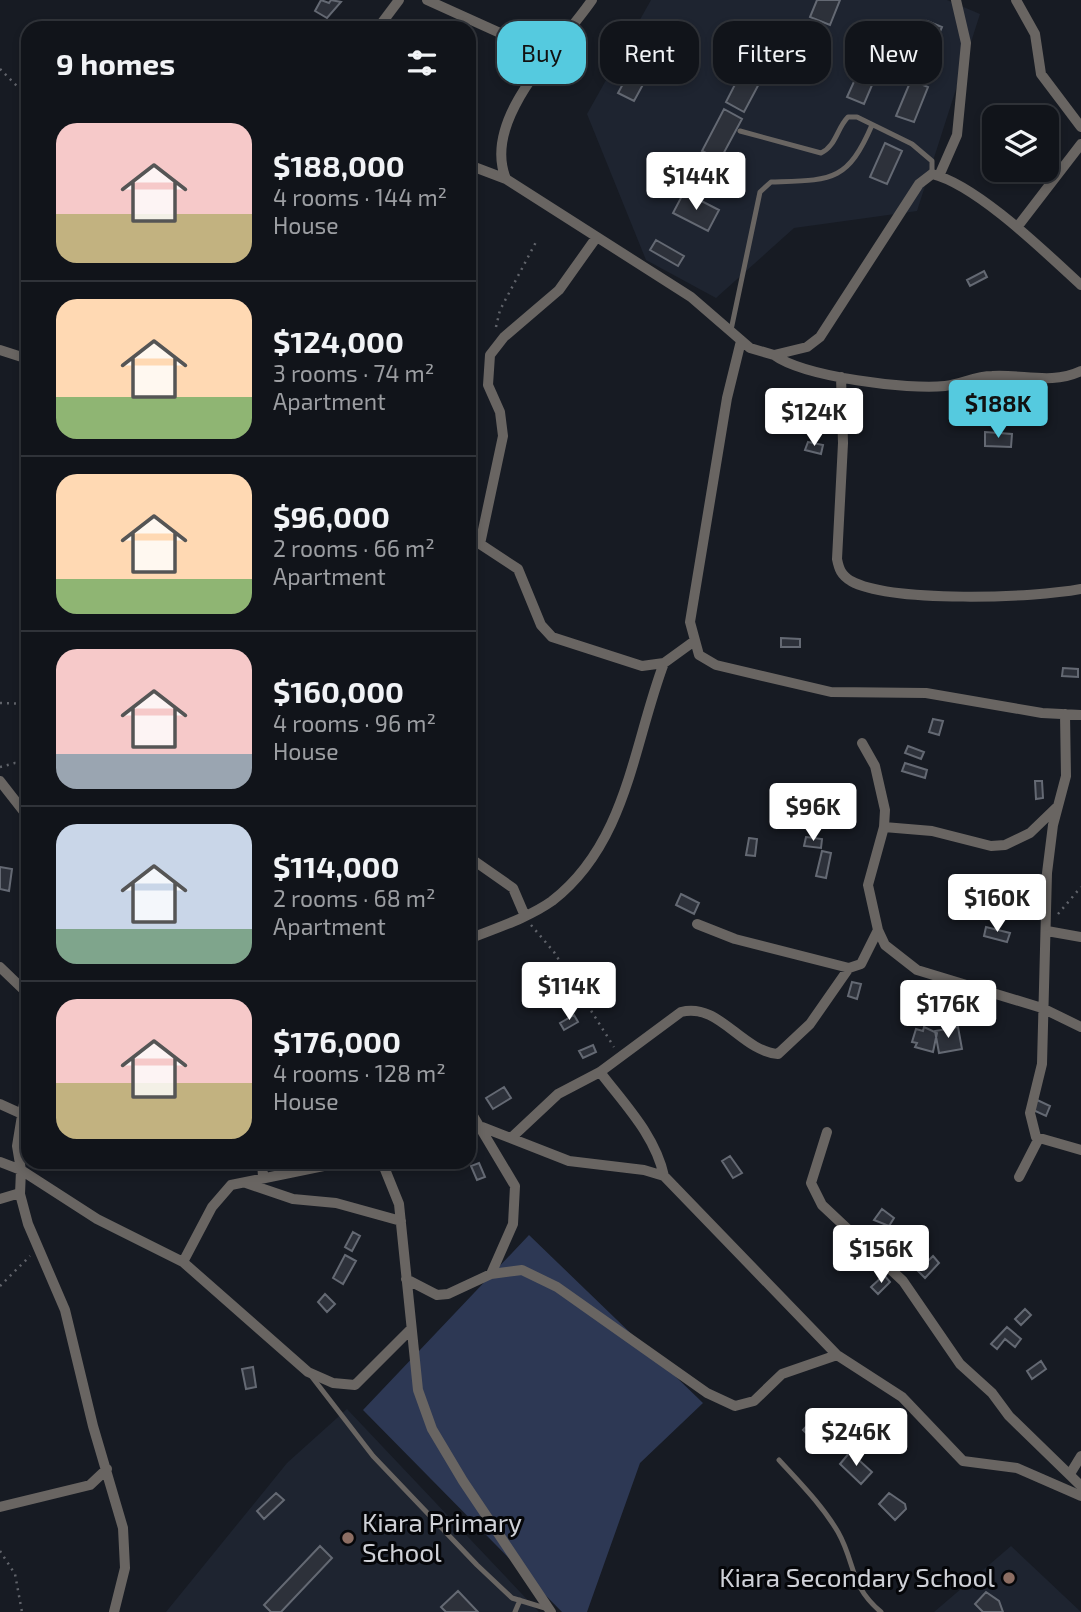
<!DOCTYPE html>
<html lang="en">
<head>
<meta charset="utf-8">
<style>
	:root { --surface:#11141a; --page:#1e2127; --text:#f1f3f6; --muted:#9c9ea2; --line:#303339; --accent:#55cadf }
	body { margin:0; font-family:"Exo 2",sans-serif; background:var(--page); color:var(--text); height:100vh; display:flex; flex-direction:column; font-size:26px; white-space:nowrap }
	* { box-sizing:border-box; margin:0 }
	p { font-size:23px; color:var(--muted) }
	.icon { flex:none; width:38px; height:38px; fill:none; stroke:currentColor; stroke-width:2; stroke-linecap:round; stroke-linejoin:round }
	.map { position:relative; flex:1; overflow:hidden }
	.side { position:absolute; left:21px; top:21px; width:455px; height:1148px; display:flex; flex-direction:column; background:var(--surface); border-radius:21px; box-shadow:0 4px 10px #0003,0 0 0 2px var(--line) }
	.side>* { flex:none }
	.top-card { position:absolute; left:497px; top:21px; width:478px; height:63px; display:flex; gap:14px }
	.buttons { position:absolute; left:982px; top:105px; display:grid; gap:14px }
	.buttons a { display:grid; place-items:center; width:77px; height:77px; border-radius:14px; background:var(--surface); box-shadow:0 4px 10px #0003,0 0 0 2px var(--line); font-size:35px }
	.price { position:absolute; translate:-50% -60px; padding:0 16px; border-radius:7px; background:#fff; color:#222; font-size:23px; line-height:46px; filter:drop-shadow(0 2px 4px #0008) }
	.price::after { content:''; position:absolute; left:50%; top:42px; width:21px; height:16px; margin-left:-10px; background:inherit; clip-path:polygon(0 0,100% 0,50% 100%) }
	.price.on { background:var(--accent); color:#111 }
	ul { padding:0; list-style:none }
	li { display:flex; align-items:center; gap:21px; height:175px; padding:0 35px }
	li+li { border-top:2px solid var(--line) }
	li span { display:grid; place-items:center; flex:none; width:196px; height:140px; border-radius:21px; color:#555 }
	li>.icon { margin-inline-start:auto }
	span .icon { width:84px; height:84px; fill:#fffc; stroke-width:1 }
	li b { font-size:30px }
	h2 { display:flex; justify-content:space-between; align-items:center; height:84px; padding:0 35px; font-size:30px }
	.tag { padding:0 24px; border-radius:21px; background:var(--surface); box-shadow:0 4px 10px #0003,0 0 0 2px var(--line); font-size:24px; line-height:63px }
	.tag.on { background:var(--accent); color:#111 }
	.map>svg:first-child { display:block }
	.built { fill:#1e2430 }
	.pitch { fill:#2d3854 }
	.building { fill:#2d313a; stroke:#646973; stroke-width:2 }
	.lines { fill:none; stroke-linecap:round; stroke-linejoin:round }
	.path { stroke:#60636a; stroke-width:2.5; stroke-dasharray:2 5; stroke-linecap:butt }
	.service { stroke:#696562; stroke-width:5 }
	.minor { stroke:#696562; stroke-width:10 }
	.education-dot { fill:#8d6e63; stroke:#050609; stroke-width:2.5 }
	.labels { text-anchor:middle; stroke-width:6; stroke-linejoin:round; paint-order:stroke }
	.poi-label { font-size:26px; fill:#cfd1d7; stroke:#050609; text-anchor:start }
</style>
</head>
<body>
<div class="map">
<svg width="1081" height="1612" viewBox="0 0 1081 1612">
	<rect width="100%" height="100%" fill="#171b23"/>
	<path class="built" d="M651,0H947L980,14L917,211L794,228L716,298L646,260L587,114Z
		M347,1409L539,1612H166L287,1463Z
		M1011,1546L1081,1612H934Z"/>
	<path class="pitch" d="M529,1235L703,1403L640,1463L587,1612H562L363,1410Z"/>
	<path class="building" d="M321,0L329,3L331,0L341,2L327,18L315,11Z
		M817,0H840L830,25L810,17Z
		M927,21L942,27L939,34L924,28Z
		M806,36L826,44L811,82L791,74Z
		M750,55L769,65L744,112L726,102Z
		M862,64L878,71L864,104L847,97Z
		M630,71L646,79L634,101L618,93Z
		M911,80L928,87L914,122L896,116Z
		M724,109L742,119L720,160L702,151Z
		M885,143L902,151L887,184L870,177Z
		M701,155L736,173L725,194L690,176Z
		M684,192L719,210L708,231L673,213Z
		M656,240L684,256L678,266L650,250Z
		M984,271L987,277L970,286L967,280Z
		M985,432L1012,434L1011,447L985,446Z
		M808,442L823,445L821,454L805,450Z
		M781,638L800,639V647H781Z
		M1063,668L1078,669V677L1062,676Z
		M933,719L943,721L939,735L929,732Z
		M908,746L924,752L921,759L905,753Z
		M905,763L927,770L925,778L902,771Z
		M1035,781H1042L1043,798L1036,799Z
		M806,837L822,839L821,848L804,846Z
		M749,838L757,839L755,856L746,855Z
		M822,851L831,853L826,878L816,876Z
		M0,867L12,869L9,891L0,889Z
		M681,894L699,903L694,914L676,905Z
		M986,927L1010,933L1007,942L984,936Z
		M852,982L861,984L857,999L848,996Z
		M574,1015L578,1022L564,1030L560,1023Z
		M924,1027L937,1033L933,1052L915,1047L917,1043L912,1042L916,1029L923,1031Z
		M958,1027L962,1049L939,1053L935,1031Z
		M593,1045L596,1052L583,1058L579,1051Z
		M504,1087L511,1098L493,1109L486,1098Z
		M1035,1099L1050,1106L1046,1116L1031,1109Z
		M730,1156L742,1173L733,1178L722,1161Z
		M479,1163L485,1177L477,1180L471,1166Z
		M882,1209L894,1218L889,1226L874,1220Z
		M353,1232L360,1236L352,1251L345,1247Z
		M345,1255L356,1261L343,1284L333,1278Z
		M933,1256L939,1263L925,1278L918,1271Z
		M884,1275L890,1282L878,1294L871,1287Z
		M325,1294L335,1304L327,1312L318,1302Z
		M1025,1309L1031,1315L1021,1325L1015,1319Z
		M1007,1327L1021,1339L1015,1347L1005,1339L997,1349L991,1344Z
		M1041,1361L1046,1369L1032,1379L1027,1371Z
		M253,1367L256,1387L246,1389L242,1369Z
		M814,1418L835,1437L823,1450L803,1430Z
		M850,1452L872,1472L861,1484L840,1464Z
		M276,1493L284,1500L264,1519L257,1511Z
		M889,1493L905,1504L906,1509L895,1520L879,1504Z
		M320,1546L332,1558L281,1612H271L264,1605Z
		M458,1591L478,1612H446L441,1607Z
		M986,1592L999,1601L1003,1612H983L975,1604Z"/>
	<g class="lines">
		<path class="path" d="M0,69L28,97
			M496,327L500,310L536,242
			M0,703L28,704
			M0,767L15,763L28,764
			M1058,914L1081,887
			M531,925L554,952L614,1047
			M0,1286L30,1256
			M0,1551L15,1574L22,1612"/>
		<path class="service" d="M740,131L821,153C836,146 837,128 848,117H857L912,144L932,161V174
			M731,330L760,192L771,182C831,180 847,183 872,125
			M312,1377L373,1456L477,1565L512,1598L545,1608
			M779,1460C800,1483 822,1505 838,1532C856,1564 849,1585 881,1612
			M515,1612L520,1600"/>
		<path class="minor" d="M427,0L551,56
			M592,0C560,47 481,118 506,179L691,297L750,348L774,355L807,347L820,337L919,184L932,174C977,185 1046,253 1081,285
			M1016,0L1035,34L1041,74L1081,127
			M378,28L399,0
			M469,165L506,179
			M939,176L957,135L966,43L956,0
			M1018,226L1081,144
			M596,238L559,290L504,337L490,355L488,385L500,412L503,436L480,544L518,569L541,625L552,637L642,666L664,663L693,642
			M741,341L727,398L690,622L699,655L716,665L831,692L926,693L1042,713L1081,715
			M0,350L28,359
			M774,355C804,377 908,390 945,386C961,384 976,376 992,376C1024,374 1051,385 1081,371
			M841,377L843,443L837,559C839,569 841,575 851,581C891,603 1034,598 1081,589
			M1065,714L1066,776L1053,825L1047,873L1042,1064L1030,1113L1036,1137L1081,1150
			M862,743L875,766L885,810L884,827L868,885L878,930L885,945L917,970L1042,1008L1081,1027
			M0,781L28,817
			M884,827L932,831L991,846L1005,845L1030,833L1058,806
			M469,842L473,860L469,889
			M473,860L513,888L525,916
			M697,924L735,939L849,968L861,964L878,930
			M1047,931L1081,937
			M469,939C496,928 528,918 552,901C627,843 633,745 664,663
			M0,967L28,994
			M600,1072C625,1105 655,1135 664,1176
			M28,1079L17,1146L21,1170L97,1219L183,1262L308,1372L333,1383L355,1385L411,1329
			M0,1104L22,1114
			M469,1109L515,1186L513,1224L491,1274
			M482,1127L569,1161L644,1170L664,1176L837,1355L902,1397L963,1461L1017,1468L1081,1496
			M827,1132L811,1183L822,1205L903,1281L960,1364L992,1393L1009,1416L1081,1486
			M511,1138L558,1094L600,1072L681,1012C719,1002 741,1051 778,1054L810,1024L849,968
			M0,1162L21,1170L20,1194L28,1224L65,1310L93,1426L123,1528L125,1568L114,1612
			M262,1162L263,1177
			M382,1162L399,1204L418,1390L432,1429L463,1481L551,1612
			M1019,1177L1038,1140L1036,1137
			M246,1183L293,1199L336,1203L401,1221
			M0,1199L20,1193
			M183,1262L212,1207L231,1185L343,1162
			M406,1279L437,1295L448,1294L491,1274L522,1270L557,1287L707,1393L735,1406L754,1401L782,1374L837,1355
			M1070,1474L1081,1456
			M0,1507L90,1485L107,1469"/>
	</g>
	<g class="education-dot">
		<circle cx="348" cy="1538" r="7"/>
		<circle cx="1009" cy="1578" r="7"/>
	</g>
	<g class="labels">
		<g class="poi-label">
			<text x="362" y="1532">Kiara Primary<tspan x="362" dy="30">School</tspan></text>
			<text x="995" y="1587" text-anchor="end">Kiara Secondary School</text>
		</g>
	</g>
</svg>
<div class="buttons">
<a><svg class="icon" aria-label="layers" viewBox="0 0 24 24"><path d="M12 4l9 5-9 5-9-5zM3 14l9 5 9-5"/></svg></a>
</div>
<b class="price" style="left:696px;top:212px">$144K</b>
<b class="price on" style="left:998px;top:440px">$188K</b>
<b class="price" style="left:814px;top:448px">$124K</b>
<b class="price" style="left:813px;top:843px">$96K</b>
<b class="price" style="left:997px;top:934px">$160K</b>
<b class="price" style="left:569px;top:1022px">$114K</b>
<b class="price" style="left:948px;top:1040px">$176K</b>
<b class="price" style="left:881px;top:1285px">$156K</b>
<b class="price" style="left:856px;top:1468px">$246K</b>
<div class="top-card">
<a class="tag on">Buy</a>
<a class="tag">Rent</a>
<a class="tag">Filters</a>
<a class="tag">New</a>
</div>
<section class="side">
<h2>9 homes<svg class="icon" aria-label="filters" viewBox="0 0 24 24"><path d="M4 7h16M4 17h16"/><circle cx="9" cy="7" r="2"/><circle cx="15" cy="17" r="2"/></svg></h2>
<ul>
<li><span style="background:linear-gradient(#f6c9c9 65%,#c2b280 0)"><svg class="icon" aria-label="home" viewBox="0 0 24 24"><path d="M3 11l9-7 9 7M6 9v11h12V9"/></svg></span><div><b>$188,000</b><p>4 rooms · 144 m²</p><p>House</p></div></li>
<li><span style="background:linear-gradient(#ffd9b3 70%,#8fb573 0)"><svg class="icon" aria-label="home" viewBox="0 0 24 24"><path d="M3 11l9-7 9 7M6 9v11h12V9"/></svg></span><div><b>$124,000</b><p>3 rooms · 74 m²</p><p>Apartment</p></div></li>
<li><span style="background:linear-gradient(#ffd9b3 75%,#8fb573 0)"><svg class="icon" aria-label="home" viewBox="0 0 24 24"><path d="M3 11l9-7 9 7M6 9v11h12V9"/></svg></span><div><b>$96,000</b><p>2 rooms · 66 m²</p><p>Apartment</p></div></li>
<li><span style="background:linear-gradient(#f6c9c9 75%,#9aa5b1 0)"><svg class="icon" aria-label="home" viewBox="0 0 24 24"><path d="M3 11l9-7 9 7M6 9v11h12V9"/></svg></span><div><b>$160,000</b><p>4 rooms · 96 m²</p><p>House</p></div></li>
<li><span style="background:linear-gradient(#c9d6e8 75%,#7fa58c 0)"><svg class="icon" aria-label="home" viewBox="0 0 24 24"><path d="M3 11l9-7 9 7M6 9v11h12V9"/></svg></span><div><b>$114,000</b><p>2 rooms · 68 m²</p><p>Apartment</p></div></li>
<li><span style="background:linear-gradient(#f6c9c9 60%,#c2b280 0)"><svg class="icon" aria-label="home" viewBox="0 0 24 24"><path d="M3 11l9-7 9 7M6 9v11h12V9"/></svg></span><div><b>$176,000</b><p>4 rooms · 128 m²</p><p>House</p></div></li>
</ul>
</section>
</div>
</body>
</html>
